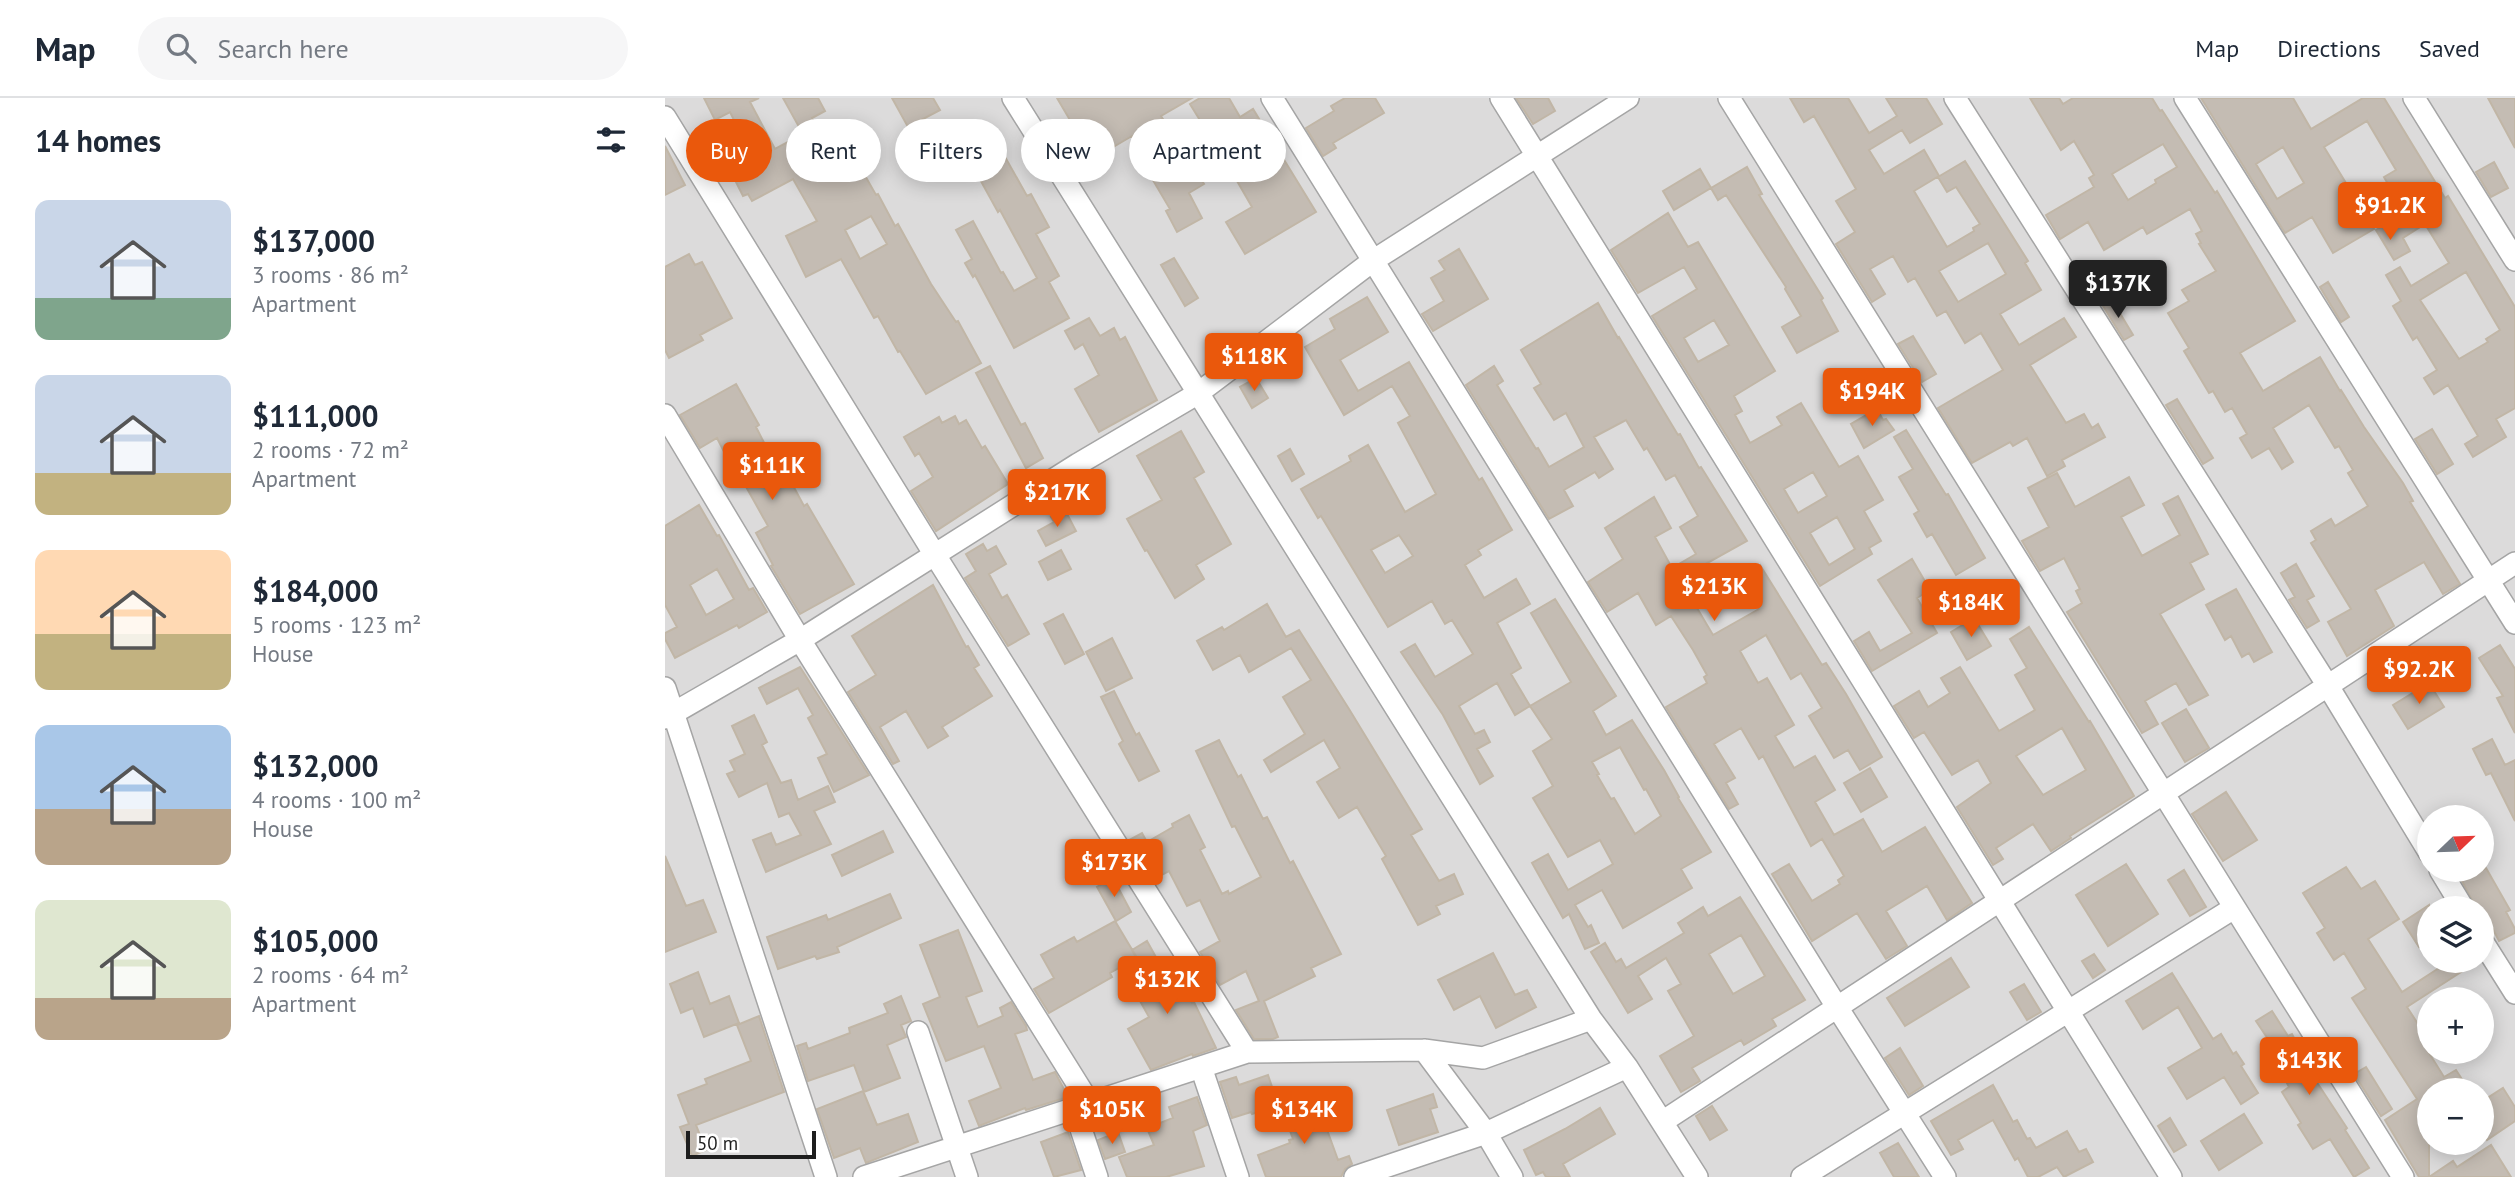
<!DOCTYPE html>
<html lang="en">
<head>
<meta charset="utf-8">
<style>
	:root { --surface:#fff; --page:#f6f6f7; --text:#1f2937; --muted:#747a83; --line:#e0e1e3; --accent:#ea580c }
	body { margin:0; font-family:"PT Sans",sans-serif; background:var(--page); color:var(--text); height:100vh; display:flex; flex-direction:column; font-size:26px; white-space:nowrap }
	* { box-sizing:border-box; margin:0 }
	p { font-size:23px; color:var(--muted) }
	.icon { flex:none; width:38px; height:38px; fill:none; stroke:currentColor; stroke-width:2; stroke-linecap:round; stroke-linejoin:round }
	.map { position:relative; flex:1; overflow:hidden }
	.panel { display:flex; flex-direction:column; background:var(--surface); width:665px }
	.panel>* { flex:none }
	.banner { position:absolute; left:21px; top:21px; width:665px; height:63px; display:flex; gap:14px }
	.needle { width:46px; rotate:67deg }
	.buttons { position:absolute; left:1752px; top:707px; display:grid; gap:14px }
	.buttons a { display:grid; place-items:center; width:77px; height:77px; border-radius:50%; background:var(--surface); box-shadow:0 4px 18px #0003; font-size:35px }
	.scale { position:absolute; left:21px; bottom:18px; width:130px; box-sizing:border-box; padding-left:7px; border:4px solid #1e1e1e; border-top:0; font-size:19px; line-height:24px; white-space:nowrap; color:#1e1e1e; -webkit-text-stroke:5px #fff; paint-order:stroke }
	.price { position:absolute; translate:-50% -60px; padding:0 16px; border-radius:7px; background:var(--accent); color:#fff; font-size:23px; line-height:46px; filter:drop-shadow(0 2px 4px #0008) }
	.price::after { content:''; position:absolute; left:50%; top:42px; width:21px; height:16px; margin-left:-10px; background:inherit; clip-path:polygon(0 0,100% 0,50% 100%) }
	.price.on { background:#222; color:#fff }
	ul { padding:0; list-style:none }
	li { display:flex; align-items:center; gap:21px; height:175px; padding:0 35px }
	li span { display:grid; place-items:center; flex:none; width:196px; height:140px; border-radius:14px; color:#555 }
	li>.icon { margin-inline-start:auto }
	span .icon { width:84px; height:84px; fill:#fffc; stroke-width:1 }
	li b { font-size:30px }
	h2 { display:flex; justify-content:space-between; align-items:center; height:84px; padding:0 35px; font-size:30px }
	.tag { padding:0 24px; border-radius:32px; background:var(--surface); box-shadow:0 4px 18px #0003; font-size:24px; line-height:63px }
	.tag.on { background:var(--accent); color:#fff }
	header { display:flex; align-items:center; gap:42px; box-sizing:border-box; height:98px; padding:0 35px; background:var(--surface); border-bottom:2px solid var(--line) }
	header strong { font-size:33px }
	nav { display:flex; gap:38px; margin-inline-start:auto; font-size:24px }
	.search { width:490px; height:63px; background:var(--page); display:flex; align-items:center; gap:18px; box-sizing:border-box; padding:0 24px; border-radius:38px; color:var(--muted); font-size:26px }
	main { display:flex; flex:1; min-height:0 }
	.map>svg:first-child { display:block }
	.residential { fill:#dcdbdb; fill-rule:evenodd }
	.building { fill:#c4bcb3; stroke:#c1b6a6; stroke-width:2; fill-rule:evenodd }
	.lines { fill:none; stroke-linecap:round; stroke-linejoin:round }
	.minor-casing { stroke:#a5a5a5; stroke-width:24 }
	.minor { stroke:#fff; stroke-width:21 }
</style>
</head>
<body>
<header>
<strong>Map</strong>
<div class="search"><svg class="icon" aria-label="search" viewBox="0 0 24 24"><circle cx="10" cy="10" r="6"/><path d="M15 15l6 6"/></svg>Search here</div>
<nav><a>Map</a><a>Directions</a><a>Saved</a></nav>
</header>
<main>
<section class="panel">
<h2>14 homes<svg class="icon" aria-label="filters" viewBox="0 0 24 24"><path d="M4 7h16M4 17h16"/><circle cx="9" cy="7" r="2"/><circle cx="15" cy="17" r="2"/></svg></h2>
<ul>
<li><span style="background:linear-gradient(#c9d6e8 70%,#7fa58c 0)"><svg class="icon" aria-label="home" viewBox="0 0 24 24"><path d="M3 11l9-7 9 7M6 9v11h12V9"/></svg></span><div><b>$137,000</b><p>3 rooms · 86 m²</p><p>Apartment</p></div></li>
<li><span style="background:linear-gradient(#c9d6e8 70%,#c2b280 0)"><svg class="icon" aria-label="home" viewBox="0 0 24 24"><path d="M3 11l9-7 9 7M6 9v11h12V9"/></svg></span><div><b>$111,000</b><p>2 rooms · 72 m²</p><p>Apartment</p></div></li>
<li><span style="background:linear-gradient(#ffd9b3 60%,#c2b280 0)"><svg class="icon" aria-label="home" viewBox="0 0 24 24"><path d="M3 11l9-7 9 7M6 9v11h12V9"/></svg></span><div><b>$184,000</b><p>5 rooms · 123 m²</p><p>House</p></div></li>
<li><span style="background:linear-gradient(#a9c7e8 60%,#b9a48a 0)"><svg class="icon" aria-label="home" viewBox="0 0 24 24"><path d="M3 11l9-7 9 7M6 9v11h12V9"/></svg></span><div><b>$132,000</b><p>4 rooms · 100 m²</p><p>House</p></div></li>
<li><span style="background:linear-gradient(#dfe7d0 70%,#b9a48a 0)"><svg class="icon" aria-label="home" viewBox="0 0 24 24"><path d="M3 11l9-7 9 7M6 9v11h12V9"/></svg></span><div><b>$105,000</b><p>2 rooms · 64 m²</p><p>Apartment</p></div></li>
</ul>
</section>
<div class="map">
<svg width="1850" height="1079" viewBox="0 0 1850 1079">
	<rect width="100%" height="100%" fill="#efede4"/>
	<path class="residential" d="M0,0H1850V1079H0ZM1764,719H1816V772H1764ZM1764,810H1816V863H1764ZM1764,901H1816V954H1764ZM1764,992H1816V1045H1764Z"/>
	<path class="building" d="M39,0H94L85,4L110,51L138,36L118,0H153L160,13L147,20L169,60L185,51L211,97L213,96L230,128L233,126L266,186L291,224L293,223L316,265L261,296L235,253L233,254L213,218L209,220L176,161L141,179L121,138L152,123L128,81L87,103L83,96L78,98L70,82L74,79L68,68L87,58L65,14L50,22ZM206,118L222,146L195,161L180,132Z
		M227,0H268L275,12L243,29Z
		M392,0H527L496,18L539,86L524,95L537,120L512,134L501,113L505,111L479,67L483,65L467,38L428,61Z
		M535,0H564L575,19L588,11L651,114L580,156L561,124L587,109L564,69L559,58L564,56L548,28L541,32L525,6Z
		M680,0H710L719,15L668,45L671,50L658,58L641,30L669,13L666,8Z
		M851,0H883L890,13L868,26Z
		M1125,0H1183L1204,35L1232,18L1221,0H1261L1277,26L1245,45L1237,32L1204,52L1219,76L1259,52L1274,78L1249,93L1282,149L1309,133L1308,130L1315,126L1291,89L1282,94L1273,79L1300,63L1363,163L1360,165L1376,192L1335,216L1354,247L1399,220L1411,239L1365,267L1401,325L1419,316L1427,330L1433,326L1440,339L1397,362L1400,368L1382,378L1362,340L1348,348L1345,344L1307,365L1273,310L1338,272L1316,235L1300,245L1281,213L1272,218L1250,180L1243,184L1228,158L1205,171L1220,196L1207,204L1171,146L1190,134L1171,103L1191,91L1149,18L1139,24ZM1323,145L1341,176L1293,204L1274,173Z
		M1365,0H1394L1398,6L1408,0H1487L1495,13L1497,12L1550,95L1552,93L1630,223L1575,255L1598,293L1655,259L1675,293L1676,292L1699,329L1738,385L1748,403L1745,404L1795,486L1778,496L1759,464L1710,492L1729,528L1682,558L1663,524L1686,511L1646,445L1651,442L1646,433L1666,421L1670,428L1703,408L1683,375L1688,372L1674,348L1670,350L1644,307L1608,330L1628,364L1617,371L1604,350L1587,360L1575,340L1582,336L1567,310L1560,314L1548,293L1544,295L1519,253L1524,250L1503,215L1524,203L1517,192L1551,173L1534,146L1536,145L1531,136L1537,133L1525,111L1482,136L1478,129L1439,152L1423,124L1395,141L1381,117L1429,89L1424,80L1429,77L1409,43L1396,52ZM1498,46L1512,69L1490,82L1491,85L1463,102L1447,76Z
		M1536,0H1628L1646,31L1698,0H1719L1780,100L1783,98L1850,209V310L1831,321L1841,339L1808,359L1800,346L1813,338L1783,287L1769,296L1759,280L1772,272L1752,239L1748,242L1728,208L1736,203L1721,177L1735,169L1746,188L1784,165L1760,126L1738,140L1745,153L1729,162L1711,132L1740,115L1719,79L1731,72L1702,23L1659,49L1709,131L1668,155L1647,119L1620,135ZM1618,49L1639,85L1612,101L1591,66ZM1801,174L1835,232L1821,241L1823,244L1794,261L1755,202Z
		M1823,0H1850V50Z
		M321,25L362,98L366,96L384,129L371,136L394,178L384,184L404,220L349,250L310,177L308,179L300,165L307,161L291,132L308,123L336,175L338,174L349,193L372,180L335,112L333,114L306,65L275,82L261,57Z
		M0,48L20,87L0,97Z
		M1829,64L1843,90L1826,99L1811,74Z
		M1082,69L1097,96L1094,97L1158,200L1156,202L1173,233L1132,255L1117,229L1136,218L1120,191L1121,189L1061,97L1053,102L1046,90Z
		M1035,71L1046,90L1009,112L998,93Z
		M1003,115L1023,149L1033,144L1110,273L1069,298L1077,313L1070,317L1085,345L1117,327L1112,319L1136,305L1174,369L1193,358L1218,402L1199,413L1216,443L1204,450L1207,456L1155,488L987,218L1032,191L1019,169L973,195L946,152ZM1049,222L1064,247L1033,264L1019,240ZM1148,374L1162,398L1133,415L1119,391ZM1172,419L1190,451L1164,467L1145,435Z
		M794,151L823,201L768,233L757,216L779,203L766,180L780,172L774,163Z
		M24,156L30,167L37,164L67,220L35,237L38,242L4,260L0,252V169Z
		M509,160L533,200L520,208L496,167Z
		M1663,184L1684,219L1676,224L1655,189Z
		M702,199L723,234L675,262L693,293L744,264L814,382L817,380L847,432L813,452L816,457L800,467L819,500L851,481L865,506L832,525L856,570L846,576L865,608L850,617L832,585L794,608L810,636L819,632L825,644L812,651L828,678L815,686L778,617L736,554L750,546L770,579L808,556L787,522L780,526L767,503L723,529L656,418L653,420L636,391L686,363L684,358L703,347L740,414L771,396L733,325L745,318L727,288L679,317L640,249L670,231L665,221ZM734,437L748,458L720,475L706,452Z
		M1447,202L1468,237L1459,242L1438,208Z
		M933,205L953,240L954,239L1013,337L1015,336L1034,370L1036,369L1082,443L1035,469L1049,494L1029,505L1048,537L1094,511L1075,479L1095,467L1157,567L1161,565L1181,596L1217,659L1195,672L1183,652L1169,660L1144,618L1157,610L1136,575L1126,581L1101,537L1075,553L1093,585L1102,580L1129,627L1110,638L1129,670L1150,658L1170,692L1150,704L1169,737L1198,721L1217,754L1260,729L1307,805L1282,822L1262,788L1221,813L1242,848L1221,861L1192,815L1147,843L1107,776L1124,766L1147,803L1175,786L1173,782L1179,778L1157,741L1146,748L1098,658L1094,661L1076,630L1049,646L1070,680L1061,685L1073,706L1064,711L1001,609L1042,585L1039,579L1042,577L1028,552L1006,518L991,527L973,495L942,514L923,484L958,461L940,430L989,399L1006,430L990,439L1007,470L1031,456L1015,429L1033,418L1010,377L1001,382L982,350L979,352L961,322L929,339L948,371L934,380L930,374L899,392L908,408L884,421L801,287L829,268L838,283L832,287L871,351L873,350L884,369L919,349L901,315L889,322L869,290L876,286L856,252Z
		M424,220L435,238L449,230L455,242L460,239L492,302L434,334L410,291L434,277L418,246L410,251L400,233Z
		M1248,238L1271,276L1257,284L1233,246Z
		M325,268L356,327L360,325L378,360L361,370L311,275Z
		M591,280L603,300L587,310L575,289Z
		M71,286L94,327L91,329L114,374L119,371L139,408L142,406L189,486L135,516L106,468L108,467L91,435L103,428L75,378L72,379L52,340L35,350L15,317Z
		M1512,301L1548,360L1538,366L1501,307Z
		M1212,311L1218,322L1221,321L1229,332L1199,350L1186,326Z
		M290,318L294,326L301,322L317,350L320,348L343,386L271,433L246,393L268,379L254,355L250,358L239,339L274,319L277,325Z
		M1767,331L1788,366L1772,376L1750,341Z
		M1241,332L1281,397L1283,396L1320,460L1291,477L1267,436L1262,439L1249,416L1254,413L1234,379L1248,371L1229,339Z
		M516,333L539,374L529,380L566,446L531,467L539,481L510,500L482,452L480,453L462,421L497,402L472,358Z
		M625,351L639,376L627,383L613,358Z
		M1392,375L1410,409L1464,379L1479,407L1456,419L1477,458L1515,437L1498,406L1513,398L1543,456L1525,465L1539,491L1495,516L1543,597L1524,607L1511,585L1480,603L1493,626L1477,635L1402,514L1417,505L1411,493L1415,491L1399,460L1375,473L1357,443L1384,429L1363,390Z
		M34,407L52,438L54,437L84,492L88,490L102,514L74,530L72,527L10,560L0,541V535L12,529L0,507V428ZM52,471L69,501L41,517L25,487Z
		M400,412L411,433L381,448L373,433L389,424L386,419Z
		M318,446L322,453L331,448L341,466L324,476L337,500L342,497L364,536L343,548L300,480L311,473L301,456Z
		M396,452L406,471L383,482L374,464Z
		M1247,461L1265,492L1252,500L1272,535L1207,573L1189,543L1204,534L1215,553L1247,535L1213,482Z
		M1631,466L1649,498L1642,502L1654,523L1642,530L1624,502L1630,499L1616,475Z
		M268,487L301,549L303,548L314,567L309,570L327,598L277,629L283,638L263,650L241,613L215,629L234,663L228,666L183,594L211,577L187,538Z
		M1571,491L1607,554L1589,564L1584,555L1577,559L1566,538L1560,542L1541,507Z
		M890,501L951,598L928,613L941,637L967,622L999,672L1014,699L1013,700L1046,754L1016,771L1027,790L958,830L937,792L910,807L923,829L926,827L934,845L920,851L904,816L898,820L867,765L883,756L903,792L948,766L935,742L903,759L868,700L888,688L868,653L887,641L865,608L906,584L866,515ZM955,649L979,692L981,691L996,718L970,736L949,700L946,701L932,677L934,676L927,664Z
		M602,506L621,539L634,532L684,611L757,731L746,737L774,783L789,776L798,796L771,808L775,816L753,827L717,761L721,758L692,709L674,720L652,684L675,670L659,642L606,674L599,662L640,636L618,599L646,582L626,550L584,574L575,557L548,572L532,543L557,529L559,532Z
		M398,516L419,556L400,566L379,526Z
		M1309,520L1326,548L1302,562L1286,534Z
		M1364,529L1424,624L1425,623L1469,698L1405,738L1406,740L1386,753L1368,726L1331,750L1338,761L1328,767L1292,709L1326,685L1313,662L1287,677L1259,634L1249,640L1229,608L1254,593L1263,609L1285,595L1276,580L1295,569L1334,633L1370,612L1350,577L1362,570L1345,541ZM1397,630L1421,672L1378,697L1351,658Z
		M447,540L467,580L441,593L421,554Z
		M1835,547L1850,571V635L1832,600L1838,598L1814,560Z
		M135,569L204,677L169,694L153,660L162,656L143,620L148,617L133,590L102,606L94,590Z
		M1764,585L1779,609L1743,631L1728,607Z
		M449,593L471,637L474,635L494,673L474,683L454,646L458,643L436,599Z
		M1521,611L1544,650L1520,664L1497,625Z
		M89,617L102,644L97,647L116,685L126,682L133,702L163,688L170,704L149,713L166,746L101,774L88,742L106,735L111,747L136,737L124,715L114,719L102,685L74,699L62,676L70,673L65,663L80,656L67,628Z
		M1827,641L1840,667L1850,662V723L1826,675L1821,677L1808,651Z
		M554,642L573,679L576,677L598,721L602,719L625,765L628,763L676,856L646,870L650,878L599,903L613,939L608,941H589L571,912L594,903L581,873L555,887L535,854L555,843L535,802L522,808L504,773L489,781L464,742L477,735L482,744L508,729L507,726L524,717L540,749L535,752L557,796L563,793L564,796L596,779L570,728L567,729L531,653Z
		M1205,670L1222,699L1196,714L1179,685Z
		M1561,694L1592,742L1558,763L1527,716Z
		M218,733L228,754L177,778L167,757Z
		M0,758L21,808L38,802L51,834L0,854Z
		M1461,766L1493,816L1443,848L1411,797Z
		M1681,769L1696,791L1710,783L1734,821L1703,841L1737,894L1774,870L1770,863H1813L1742,909L1764,943L1759,947L1779,979L1791,972L1804,992H1764V1079L1788,1063L1792,1069L1826,1047L1846,1079H1754L1720,1022L1752,1001L1687,900L1701,891L1679,855L1669,862L1652,835L1660,830L1638,795Z
		M1821,770L1845,812L1841,814L1850,831V835L1834,843L1817,810H1811L1797,783Z
		M1519,772L1541,809L1525,818L1503,782Z
		M448,780L466,814L451,823L432,789Z
		M225,796L236,820L172,849L174,854L152,861L150,858L113,871L102,839L161,817L163,822Z
		M1075,799L1140,902L1107,921L1111,928L1079,947L1076,942L1027,970L1035,983L1016,994L995,958L1029,938L1003,893L1016,886L1001,860L973,878L987,901L963,915L926,854L940,845L951,864L956,861L961,870L1019,835L1013,825L1038,809L1043,818ZM1076,837L1100,878L1068,896L1044,856Z
		M1764,807V842L1754,849L1738,824Z
		M450,823L472,860L445,875L447,879L384,915L369,891L389,880L376,857L409,839L412,844Z
		M293,832L317,893L301,899L313,929L338,918L335,910L346,904L361,928L362,932L350,936L368,982L390,974L403,999L361,1012L360,1010L314,1028L304,1003L336,990L319,948L281,963L258,906L275,899L255,847Z
		M482,843L497,870L502,867L505,872L507,871L527,905L529,904L551,950L528,958L527,956L486,972L463,931L484,919L469,892L484,883L467,852Z
		M828,855L850,897L862,892L871,909L831,930L815,898L789,912L773,882Z
		M1429,856L1440,872L1428,880L1417,863Z
		M1286,860L1304,889L1240,928L1222,900Z
		M33,874L45,906L64,898L74,925L39,939L28,910L16,915L5,886Z
		M1507,875L1548,941L1556,936L1568,956L1571,954L1579,966L1576,968L1593,995L1576,1006L1559,979L1522,1001L1503,970L1537,950L1513,909L1478,931L1461,903Z
		M1359,886L1376,914L1362,922L1345,894Z
		M236,898L246,923L236,927L241,939L222,947L235,980L199,994L189,967L143,983L132,948L141,945L143,951L185,935L184,930L223,915L219,906Z
		M1607,913L1623,938L1627,936L1653,986L1682,1030L1680,1032L1704,1070L1689,1079L1665,1041L1648,1051L1633,1027L1636,1025L1617,994L1624,989L1603,949L1607,947L1591,923Z
		M94,918L119,994L31,1027L41,1052L27,1058L15,1029L24,1026L13,997L42,986L40,981L86,963L72,927Z
		M1235,950L1258,988L1244,997L1220,960Z
		M1701,969L1727,1011L1716,1018L1689,976Z
		M603,977L613,1007L587,1016L586,1014L567,1020L555,984L571,979L574,987Z
		M1328,987L1348,1024L1352,1022L1362,1041L1365,1040L1371,1050L1402,1033L1414,1054L1421,1051L1428,1064L1399,1079L1392,1069L1373,1079H1363L1353,1060L1350,1062L1328,1022L1293,1042L1298,1051L1286,1057L1266,1023Z
		M1838,990L1850,1009V1023L1822,1042L1816,1033V1004Z
		M198,993L212,1027L243,1016L253,1044L201,1065L195,1050L169,1060L152,1011Z
		M644,995L656,1031L661,1029L673,1062L684,1058L687,1066L680,1071L676,1079H601L593,1057L625,1045L624,1042L628,1041L615,1005Z
		M768,996L772,1009L765,1011L773,1034L734,1047L722,1012Z
		M532,999L542,1027L528,1033L539,1068L501,1079H462L454,1059L489,1047L482,1030L508,1020L504,1009Z
		M1047,1008L1062,1032L1045,1042L1031,1018Z
		M935,1010L950,1036L898,1066L905,1079H881L878,1074L871,1077L859,1052L900,1031Z
		M1579,1016L1597,1045L1554,1072L1536,1043Z
		M1505,1020L1521,1047L1509,1054L1493,1028Z
		M403,1034L416,1072L389,1079L376,1044Z
		M453,1034L460,1054L440,1061L433,1042Z
		M1233,1045L1254,1079H1229L1215,1055Z"/>
	<g class="lines">
		<g class="minor-casing">
			<path id="minor" d="M348,0L926,921L962,969L1032,1079
				M607,0L1172,909L1280,1079
				M836,0L1506,1079
				M1064,0L1738,1079
				M1290,0L1663,588L1764,754
				M1520,0L1850,525
				M1749,0L1850,162
				M0,19L270,457L582,954
				M0,317L135,542L425,1006
				M0,590L161,1079
				M0,620L135,542L413,366L532,296L709,162L963,0
				M1775,772L1798,810
				M1816,841L1850,895
				M253,934L302,1079
				M759,952L821,1035L847,1079
				M536,969L573,1079
				M409,1010L432,1079
				M997,1024L1850,465
				M199,1079L582,954L759,952L818,960L926,921
				M690,1079L821,1035L962,969
				M1137,1079L1569,810"/>
		</g>
		<use href="#minor" class="minor"/>
	</g>
</svg>
<div class="buttons">
<a><svg class="needle" viewBox="-14 -14 28 28"><path d="M0-13l5 13h-10z" fill="#e53935"/><path d="M0 13l5-13h-10z" fill="#747a83"/></svg></a>
<a><svg class="icon" aria-label="layers" viewBox="0 0 24 24"><path d="M12 4l9 5-9 5-9-5zM3 14l9 5 9-5"/></svg></a>
<a>+</a>
<a>−</a>
</div>
<div class="scale">50 m</div>
<b class="price" style="left:1725px;top:144px">$91.2K</b>
<b class="price on" style="left:1453px;top:222px">$137K</b>
<b class="price" style="left:589px;top:295px">$118K</b>
<b class="price" style="left:1207px;top:330px">$194K</b>
<b class="price" style="left:107px;top:404px">$111K</b>
<b class="price" style="left:392px;top:431px">$217K</b>
<b class="price" style="left:1049px;top:525px">$213K</b>
<b class="price" style="left:1306px;top:541px">$184K</b>
<b class="price" style="left:1754px;top:608px">$92.2K</b>
<b class="price" style="left:449px;top:801px">$173K</b>
<b class="price" style="left:502px;top:918px">$132K</b>
<b class="price" style="left:1644px;top:999px">$143K</b>
<b class="price" style="left:447px;top:1048px">$105K</b>
<b class="price" style="left:639px;top:1048px">$134K</b>
<div class="banner">
<a class="tag on">Buy</a>
<a class="tag">Rent</a>
<a class="tag">Filters</a>
<a class="tag">New</a>
<a class="tag">Apartment</a>
</div>
</div>
</main>
</body>
</html>
